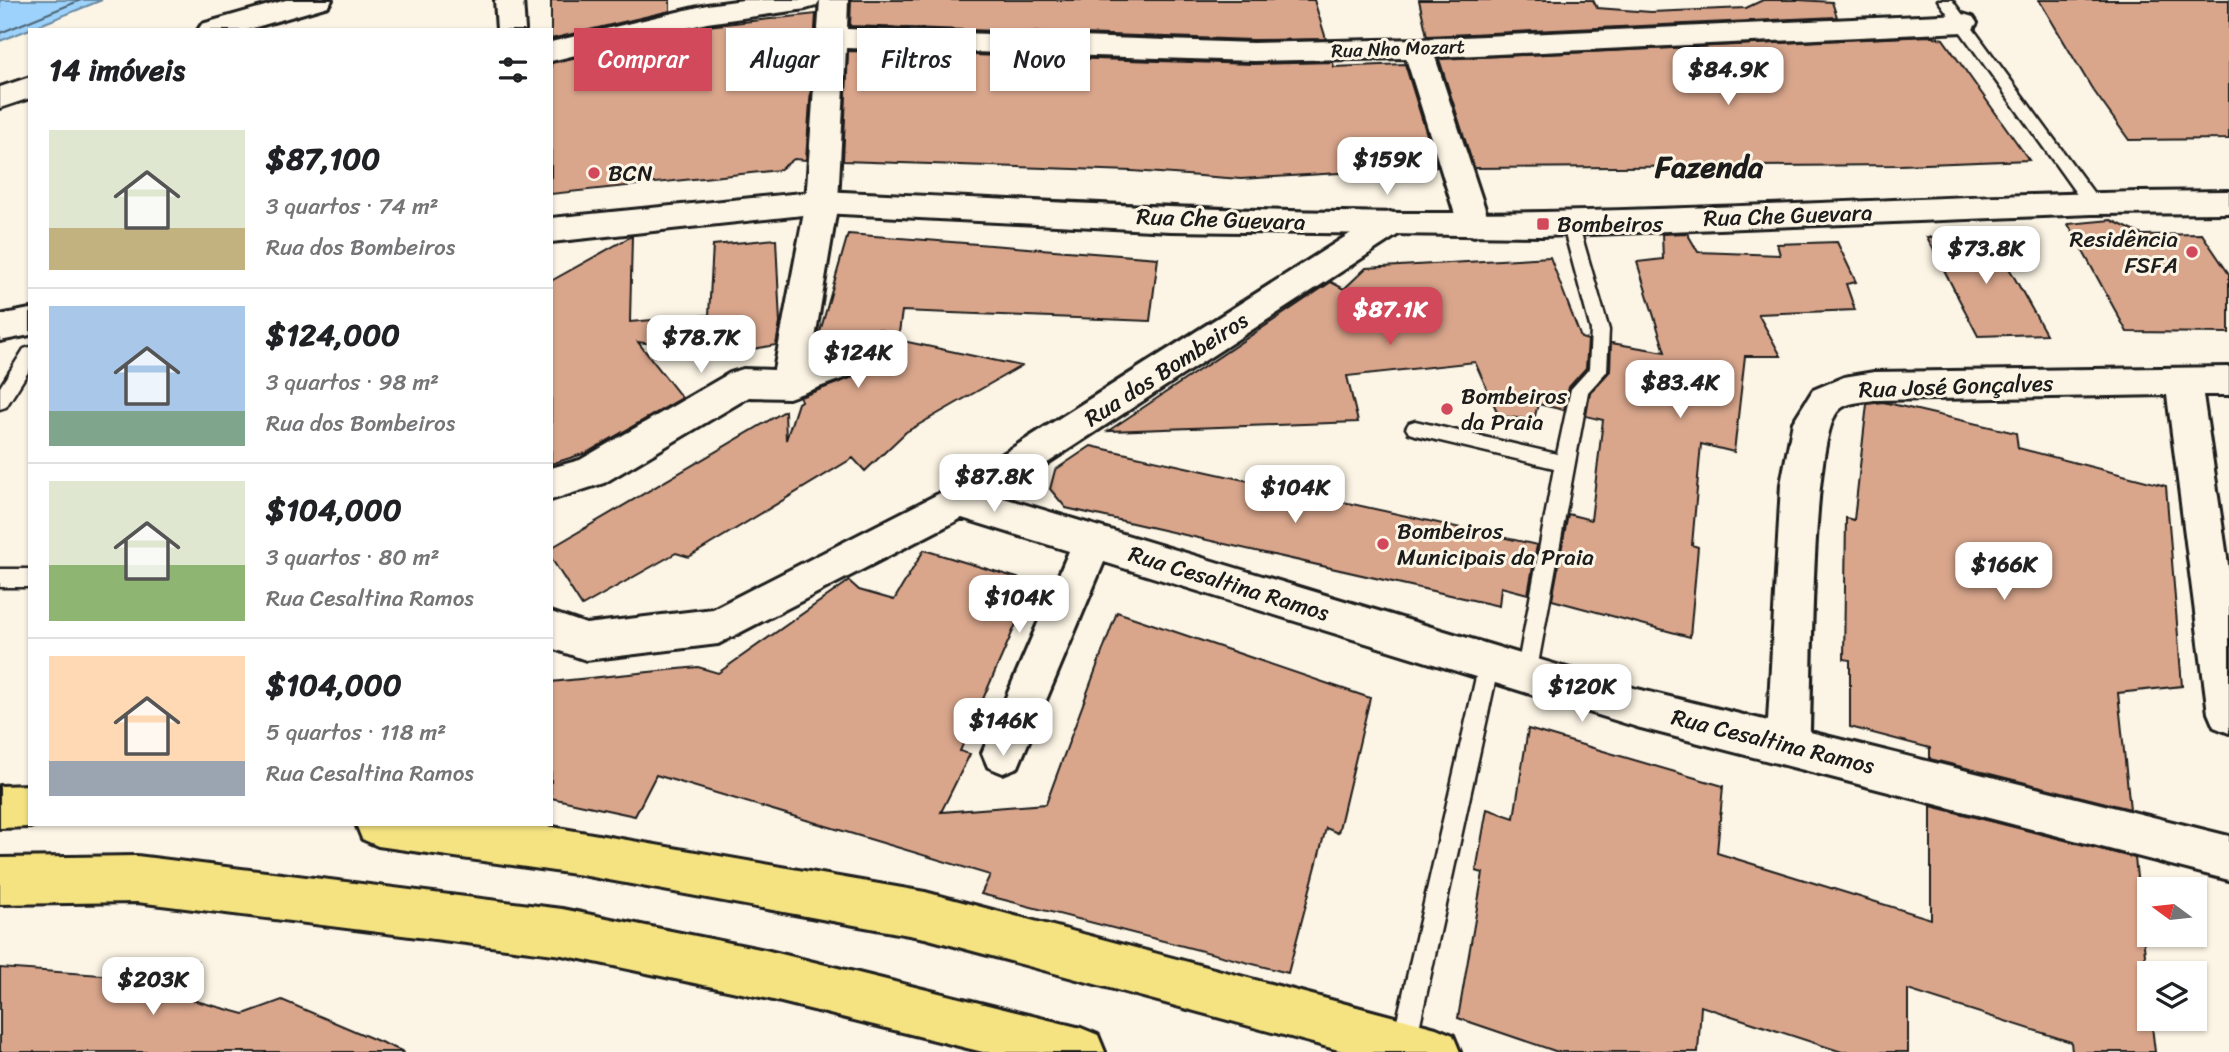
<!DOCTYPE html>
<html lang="pt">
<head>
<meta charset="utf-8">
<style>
	:root { --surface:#fff; --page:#f6f6f6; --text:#202124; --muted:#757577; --line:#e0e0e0; --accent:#d1495b }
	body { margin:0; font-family:Sriracha,sans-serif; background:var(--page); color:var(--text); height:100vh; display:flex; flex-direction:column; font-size:26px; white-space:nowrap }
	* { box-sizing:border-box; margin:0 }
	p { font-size:23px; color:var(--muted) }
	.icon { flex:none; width:38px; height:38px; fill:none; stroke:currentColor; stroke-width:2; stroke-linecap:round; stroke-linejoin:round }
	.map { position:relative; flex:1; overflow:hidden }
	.side { position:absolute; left:28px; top:28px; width:525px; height:798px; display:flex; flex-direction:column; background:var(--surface); border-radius:0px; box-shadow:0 2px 5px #0004 }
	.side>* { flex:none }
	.banner { position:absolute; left:574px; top:28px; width:665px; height:63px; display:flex; gap:14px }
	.needle { width:46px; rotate:285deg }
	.controls { position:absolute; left:2137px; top:877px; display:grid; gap:14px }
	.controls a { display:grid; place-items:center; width:70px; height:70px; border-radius:0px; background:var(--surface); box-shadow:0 2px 5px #0004; font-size:35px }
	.price { position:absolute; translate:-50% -60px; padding:0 16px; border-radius:14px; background:#fff; color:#222; font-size:23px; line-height:46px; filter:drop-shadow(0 2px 4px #0008) }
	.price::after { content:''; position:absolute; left:50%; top:42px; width:21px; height:16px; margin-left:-10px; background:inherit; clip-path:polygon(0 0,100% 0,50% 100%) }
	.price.active { background:var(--accent); color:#fff }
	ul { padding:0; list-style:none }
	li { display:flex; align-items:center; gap:21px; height:175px; padding:0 21px }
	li+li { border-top:2px solid var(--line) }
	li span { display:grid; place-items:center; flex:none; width:196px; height:140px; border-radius:0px; color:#555 }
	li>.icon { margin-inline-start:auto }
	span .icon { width:84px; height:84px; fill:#fffc; stroke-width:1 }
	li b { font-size:30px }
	h2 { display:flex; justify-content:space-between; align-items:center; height:84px; padding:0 21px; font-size:30px }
	.tag { padding:0 24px; border-radius:0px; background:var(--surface); box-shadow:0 2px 5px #0004; font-size:24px; line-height:63px }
	.tag.active { background:var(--accent); color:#fff }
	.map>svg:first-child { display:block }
	.water { fill:#9cd2fb; stroke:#6989a2; stroke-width:2 }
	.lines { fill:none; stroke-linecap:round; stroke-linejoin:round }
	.shore { stroke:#4f6575; stroke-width:2 }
	.building { fill:#d9a68c; stroke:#1c1c1c; stroke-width:2 }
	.service-casing { stroke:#1c1c1c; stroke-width:5 }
	.minor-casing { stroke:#1c1c1c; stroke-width:6 }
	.tertiary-casing { stroke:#1c1c1c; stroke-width:6 }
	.primary-casing { stroke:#1c1c1c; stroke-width:6 }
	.service { fill:#fcf5e5; fill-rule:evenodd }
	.minor { fill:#fcf5e5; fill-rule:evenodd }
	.tertiary { fill:#fcf5e5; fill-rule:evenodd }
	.primary { fill:#f5e382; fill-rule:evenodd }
	.poi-dot { fill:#d1495b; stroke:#fcf5e5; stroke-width:2.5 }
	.labels { text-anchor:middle; stroke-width:6; stroke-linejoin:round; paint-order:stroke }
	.far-street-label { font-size:19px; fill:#1c1c1c; stroke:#fcf5e5 }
	.poi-label { font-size:23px; fill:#1c1c1c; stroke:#fcf5e5; text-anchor:start }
	.street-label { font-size:23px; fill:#1c1c1c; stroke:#fcf5e5 }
	.district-label { font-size:30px; font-weight:bold; fill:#1c1c1c; stroke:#fcf5e5 }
</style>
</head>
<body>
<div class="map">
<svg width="2229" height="1052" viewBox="0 0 2229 1052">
	<rect width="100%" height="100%" fill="#fcf5e5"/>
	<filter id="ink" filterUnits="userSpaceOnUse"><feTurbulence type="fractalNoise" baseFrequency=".0143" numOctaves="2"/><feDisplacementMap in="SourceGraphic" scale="14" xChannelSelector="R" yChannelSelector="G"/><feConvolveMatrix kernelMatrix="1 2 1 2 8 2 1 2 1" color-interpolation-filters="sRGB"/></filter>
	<g filter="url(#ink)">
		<path class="water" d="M0,0H102L0,41Z"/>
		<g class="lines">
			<path class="shore" d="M0,33L81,0"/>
		</g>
		<path class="building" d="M551,0H670V11L551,39Z
			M851,0H1314L1326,39L1253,40L850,26Z
			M1419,0H1593L1597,8L1651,12L1746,8L1763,0H1799L1832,2L1837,17L1427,36Z
			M2039,0H2229V139L2129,140L2091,87Z
			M816,14L806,160L794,159L779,170L551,194V63L707,26Z
			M1929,36L1943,39L2029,160L1900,165L1474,168L1439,59Z
			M848,51L1253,64L1333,62L1334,67L1405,64L1437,167L1241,179L1132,171L843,161Z
			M2111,220L2142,235L2202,234L2229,274V333L2127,332L2068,224Z
			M1687,233L1698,252L1780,255L1777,244L1837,242L1856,282L1846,284L1855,310L1758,314L1781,356H1745L1734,452L1701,444L1692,545L1698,547L1690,637L1552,600L1568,514L1591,520L1603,420L1586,416L1590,393L1610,371L1611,343L1665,352L1637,262L1663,259L1662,234Z
			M848,234L1158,258L1150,321L902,311L898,340L1021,366L906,432L865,471L853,458L689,557L676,553L582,606L551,558V548L785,411L786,440L798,403L801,401L800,397L893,362L899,352L893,340L880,335L867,339L881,329L818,339Z
			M632,236L630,322L709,315L713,245L776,239L780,323L776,345L724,354L638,342L682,398L586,453L551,464V281Z
			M1991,236L2046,334L1978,336L1927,237Z
			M1550,257L1581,338L1588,340L1586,368L1569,387L1564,410L1538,404L1534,420L1499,416L1475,362L1347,376L1358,422L1108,431L1331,282L1344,289L1366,268Z
			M1883,402L2016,433L2018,448L2166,486L2182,686L2118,693L2130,809L1930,759V748L1850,727V660L1844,659L1846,518L1854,520L1867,404Z
			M1091,446L1537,545L1528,594L1501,587L1499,606L1066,508L1050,489L1055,470Z
			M924,550L1034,583L960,751L970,754L941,812L1046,804L1117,612L1370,698L1338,833L1326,828L1288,973L981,894L990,875L656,775L635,816L551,798V682L698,667L718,673L849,581L859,590L894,600Z
			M1528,729L1723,786L1717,853L1931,919V806L2135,858L2149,994V1018H2151L2155,1052H2072L2071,1042L1908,990V1052H1842L1701,1006L1698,1052H1558L1458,1018L1483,873L1476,871L1487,809L1514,818Z
			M126,961H197L181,997L244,1014L282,1000L404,1052H0V968L116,976Z"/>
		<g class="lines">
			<g class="service-casing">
				<path id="service" d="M1938,0H1952L2098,199L2100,203L2098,207H2086Z
					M1570,217L1578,223L1609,330L1607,371L1588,392L1536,675L1533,682L1526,684L1519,682L1516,675L1554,468L1415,435L1409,433L1406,428L1409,423L1415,421L1557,454L1571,389L1589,369L1591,330L1562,223Z
					M30,347V369L6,407L0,409V387L24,349Z
					M0,569H30V587H0Z
					M1489,655L1496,657L1499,664L1416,1042L1413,1051L1399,1052L1392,1042L1479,664L1482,657Z"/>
			</g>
			<g class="minor-casing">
				<path id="minor" d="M286,0H332L328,6L246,30H198L202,24Z
					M495,0H523L525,30H497Z
					M743,0H848L847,29L1253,43L1418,39L1963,14L1973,17L1977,23L1973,29L1963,32L1435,57L1490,224L1486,232L1474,236L1462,232L1458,224L1406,58L1253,61L846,48L838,202L811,362L879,337L891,341L897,351L891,361L789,398L749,397L604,483L551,500V468L580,460L730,373L743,369L774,370L806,202L820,0L816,6L806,9L707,23L551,61V42L707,5Z
					M30,77V98L0,108V87Z
					M1390,212L1402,216L1406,224L1402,232L997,496L1637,689L1768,721L1781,484L1793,422L1813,390L1844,377L1874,372L2229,367V395H2203L2229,571V733L2214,727L2208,713L2167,395L1874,400C1863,402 1847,402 1839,410C1811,435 1812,682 1810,732L2229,836V880L1637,727L1104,562L1018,767L1003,773L988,767L982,753L1069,551L962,518L718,644L586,660L551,648V612L586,624L713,609L946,490L1378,216Z"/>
			</g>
			<g class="tertiary-casing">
				<path id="tertiary" d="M822,191C1062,202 1303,217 1543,212C1772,208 2000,192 2229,191V213L2092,214L1543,236L1170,231L822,213L551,242V218Z
					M30,309V335L0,341V315Z"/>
			</g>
			<g class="primary-casing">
				<path id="primary" d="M30,785V824H38L30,827L0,828V786Z
					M356,824H535L925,892L1436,1028L1453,1035L1460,1052H1346L925,938L582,875L378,846L362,839Z
					M137,856L562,909L765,950L1081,1028L1098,1035L1105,1052H983L765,998L562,955L137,902L0,904V858Z"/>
			</g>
			<use href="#service" class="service"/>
			<use href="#minor" class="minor"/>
			<use href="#tertiary" class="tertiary"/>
			<use href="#primary" class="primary"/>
		</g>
	</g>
	<g class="poi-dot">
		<circle cx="594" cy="173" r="7"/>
		<rect x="1536" y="217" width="14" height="14" rx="3.5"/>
		<circle cx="2192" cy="252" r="7"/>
		<circle cx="1447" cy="409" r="7"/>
		<circle cx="1383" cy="544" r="7"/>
	</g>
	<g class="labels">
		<g class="far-street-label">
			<text transform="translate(1398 48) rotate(-2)" y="7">Rua Nho Mozart</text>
		</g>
		<g class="poi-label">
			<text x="608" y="181">BCN</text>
			<text x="1557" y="232">Bombeiros</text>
			<text x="2178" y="247" text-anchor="end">Residência<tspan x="2178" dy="26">FSFA</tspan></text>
			<text x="1461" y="404">Bombeiros<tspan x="1461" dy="26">da Praia</tspan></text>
			<text x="1397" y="539">Bombeiros<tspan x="1397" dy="26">Municipais da Praia</tspan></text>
		</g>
		<g class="street-label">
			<text transform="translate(1788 215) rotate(-2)" y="8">Rua Che Guevara</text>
			<text transform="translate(1221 219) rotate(2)" y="8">Rua Che Guevara</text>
			<text transform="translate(1166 369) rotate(-33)" y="8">Rua dos Bombeiros</text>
			<text transform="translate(1956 386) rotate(-2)" y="8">Rua José Gonçalves</text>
			<text transform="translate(1229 583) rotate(17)" y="8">Rua Cesaltina Ramos</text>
			<text transform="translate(1773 741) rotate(14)" y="8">Rua Cesaltina Ramos</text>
		</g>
		<g class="district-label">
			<text x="1709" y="177">Fazenda</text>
		</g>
	</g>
</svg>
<div class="controls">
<a><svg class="needle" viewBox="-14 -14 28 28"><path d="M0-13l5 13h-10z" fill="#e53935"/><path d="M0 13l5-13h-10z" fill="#757577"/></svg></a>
<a><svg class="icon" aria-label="layers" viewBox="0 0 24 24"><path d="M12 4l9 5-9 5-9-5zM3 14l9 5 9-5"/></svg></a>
</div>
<b class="price" style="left:1728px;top:107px">$84.9K</b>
<b class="price" style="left:1387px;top:197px">$159K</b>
<b class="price" style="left:1986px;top:286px">$73.8K</b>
<b class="price active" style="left:1390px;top:347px">$87.1K</b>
<b class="price" style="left:701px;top:375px">$78.7K</b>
<b class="price" style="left:858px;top:390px">$124K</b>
<b class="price" style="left:1680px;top:420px">$83.4K</b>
<b class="price" style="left:994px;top:514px">$87.8K</b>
<b class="price" style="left:1295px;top:525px">$104K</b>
<b class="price" style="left:2004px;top:602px">$166K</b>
<b class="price" style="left:1019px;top:635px">$104K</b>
<b class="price" style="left:1582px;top:724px">$120K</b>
<b class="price" style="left:1003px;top:758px">$146K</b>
<b class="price" style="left:153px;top:1017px">$203K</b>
<div class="banner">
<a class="tag active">Comprar</a>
<a class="tag">Alugar</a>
<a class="tag">Filtros</a>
<a class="tag">Novo</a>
</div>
<section class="side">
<h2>14 imóveis<svg class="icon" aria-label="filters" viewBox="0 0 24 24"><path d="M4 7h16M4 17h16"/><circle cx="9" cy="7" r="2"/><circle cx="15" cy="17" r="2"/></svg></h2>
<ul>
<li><span style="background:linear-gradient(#dfe7d0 70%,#c2b280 0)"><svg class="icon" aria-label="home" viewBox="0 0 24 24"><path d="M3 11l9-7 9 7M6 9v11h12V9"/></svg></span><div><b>$87,100</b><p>3 quartos · 74 m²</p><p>Rua dos Bombeiros</p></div></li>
<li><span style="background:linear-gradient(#a9c7e8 75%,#7fa58c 0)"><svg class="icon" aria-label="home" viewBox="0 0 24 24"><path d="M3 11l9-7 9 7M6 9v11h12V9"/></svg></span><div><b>$124,000</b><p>3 quartos · 98 m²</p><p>Rua dos Bombeiros</p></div></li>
<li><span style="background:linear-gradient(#dfe7d0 60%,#8fb573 0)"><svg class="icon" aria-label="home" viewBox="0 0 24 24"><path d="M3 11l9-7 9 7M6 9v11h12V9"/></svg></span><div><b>$104,000</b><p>3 quartos · 80 m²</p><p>Rua Cesaltina Ramos</p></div></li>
<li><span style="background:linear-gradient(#ffd9b3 75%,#9aa5b1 0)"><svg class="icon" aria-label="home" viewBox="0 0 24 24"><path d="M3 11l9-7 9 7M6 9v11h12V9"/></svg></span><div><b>$104,000</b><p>5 quartos · 118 m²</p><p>Rua Cesaltina Ramos</p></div></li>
</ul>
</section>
</div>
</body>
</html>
